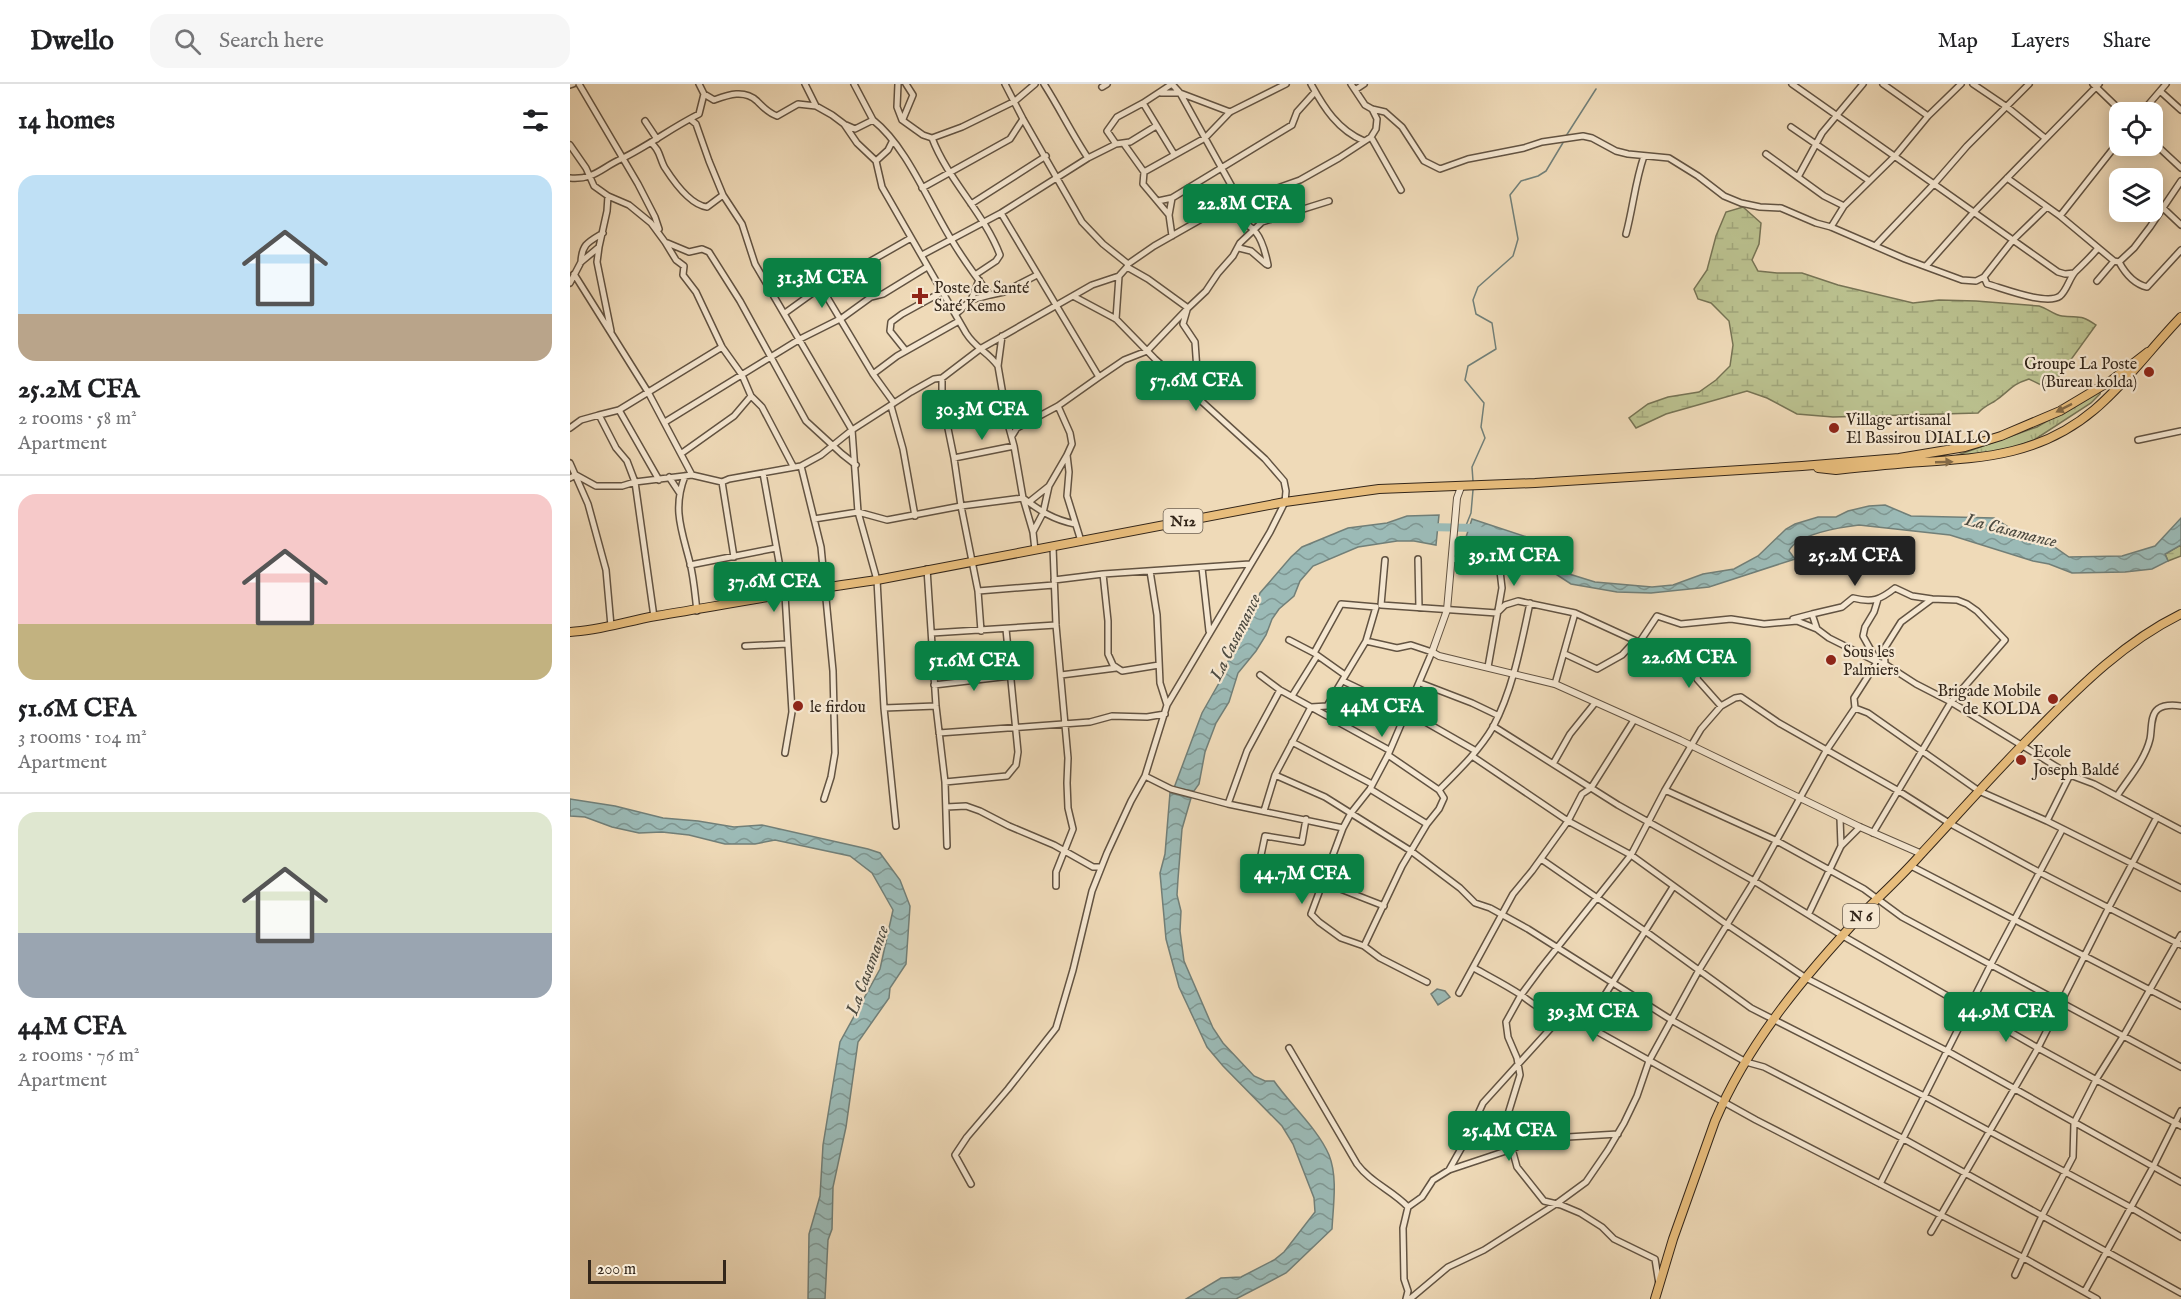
<!DOCTYPE html>
<html lang="en">
<head>
<meta charset="utf-8">
<style>
	:root { --surface:#fff; --page:#f6f6f6; --text:#202124; --muted:#757577; --line:#e0e0e0; --accent:#0b8043 }
	body { margin:0; font-family:"IM FELL English",serif; background:var(--page); color:var(--text); height:100vh; display:flex; flex-direction:column; font-size:22px; white-space:nowrap }
	* { box-sizing:border-box; margin:0 }
	p { font-size:20px; color:var(--muted) }
	.icon { flex:none; width:33px; height:33px; fill:none; stroke:currentColor; stroke-width:2; stroke-linecap:round; stroke-linejoin:round }
	.map { position:relative; flex:1; overflow:hidden }
	.panel { display:flex; flex-direction:column; background:var(--surface); width:570px }
	.panel>* { flex:none }
	.tools { position:absolute; left:1539px; top:18px; display:grid; gap:12px }
	.tools a { display:grid; place-items:center; width:54px; height:54px; border-radius:12px; background:var(--surface); box-shadow:0 3px 15px #0003; font-size:30px }
	.scale { position:absolute; left:18px; bottom:15px; width:138px; box-sizing:border-box; padding-left:6px; border:3px solid #33261a; border-top:0; font-size:16px; line-height:21px; white-space:nowrap; color:#33261a; -webkit-text-stroke:4px #f5e7d1; paint-order:stroke }
	.price { position:absolute; translate:-50% -51px; padding:0 14px; border-radius:6px; background:var(--accent); color:#fff; font-size:20px; line-height:39px; filter:drop-shadow(0 2px 3px #0008) }
	.price::after { content:''; position:absolute; left:50%; top:36px; width:18px; height:14px; margin-left:-9px; background:inherit; clip-path:polygon(0 0,100% 0,50% 100%) }
	.price.selected { background:#222; color:#fff }
	ul { padding:0; list-style:none }
	li { display:grid; align-content:center; gap:12px; height:318px; padding:0 18px }
	li+li { border-top:2px solid var(--line) }
	li span { display:grid; place-items:center; height:186px; border-radius:18px; color:#555 }
	li>.icon { margin-inline-start:auto }
	span .icon { width:108px; height:108px; fill:#fffc; stroke-width:1 }
	li b { font-size:26px }
	h2 { display:flex; justify-content:space-between; align-items:center; height:72px; padding:0 18px; font-size:26px }
	header { display:flex; align-items:center; gap:36px; box-sizing:border-box; height:84px; padding:0 30px; background:var(--surface); border-bottom:2px solid var(--line) }
	header strong { font-size:28px }
	nav { display:flex; gap:33px; margin-inline-start:auto; font-size:21px }
	.search { width:420px; height:54px; background:var(--page); display:flex; align-items:center; gap:15px; box-sizing:border-box; padding:0 21px; border-radius:18px; color:var(--muted); font-size:22px }
	main { display:flex; flex:1; min-height:0 }
	.map>svg:first-child { display:block }
	.wetland { fill:url(#wetland-marsh); stroke:#767354; stroke-width:1.5 }
	.park { fill:url(#park-tufts); stroke:#767354; stroke-width:1.5 }
	.water { fill:url(#water-waves); stroke:#717f78; stroke-width:1.5 }
	.lines { fill:none; stroke-linecap:round; stroke-linejoin:round }
	.stream { stroke:#717f78; stroke-width:1.5 }
	.river { stroke:#9bbab6; stroke-width:8 }
	.minor-casing { stroke:#625342; stroke-width:8 }
	.tertiary-casing { stroke:#625342; stroke-width:8 }
	.primary-casing { stroke:#33261a; stroke-width:10 }
	.minor { stroke:#f5e7d1; stroke-width:5 }
	.tertiary { stroke:#f5e7d1; stroke-width:6 }
	.primary { stroke:#e8bd7c; stroke-width:8 }
	.oneway { fill:#846a46 }
	.poi-dot { fill:#8f2418; stroke:#f5e7d1; stroke-width:2 }
	.labels { text-anchor:middle; stroke-width:4.5; stroke-linejoin:round; paint-order:stroke }
	.shield { fill:#f5e7d1; stroke:#6d6051; stroke-width:1.5 }
	.shield-label { font-size:15px; font-weight:bold; fill:#33261a }
	.poi-label { font-size:16px; fill:#33261a; stroke:#f5e7d1; text-anchor:start }
	.water-label { font-size:18px; font-style:italic; fill:#4d4b41; stroke:#f5e7d1 }
</style>
</head>
<body>
<header>
<strong>Dwello</strong>
<div class="search"><svg class="icon" aria-label="search" viewBox="0 0 24 24"><circle cx="10" cy="10" r="6"/><path d="M15 15l6 6"/></svg>Search here</div>
<nav><a>Map</a><a>Layers</a><a>Share</a></nav>
</header>
<main>
<section class="panel">
<h2>14 homes<svg class="icon" aria-label="filters" viewBox="0 0 24 24"><path d="M4 7h16M4 17h16"/><circle cx="9" cy="7" r="2"/><circle cx="15" cy="17" r="2"/></svg></h2>
<ul>
<li><span style="background:linear-gradient(#bfe0f5 75%,#b9a48a 0)"><svg class="icon" aria-label="home" viewBox="0 0 24 24"><path d="M3 11l9-7 9 7M6 9v11h12V9"/></svg></span><div><b>25.2M CFA</b><p>2 rooms · 58 m²</p><p>Apartment</p></div></li>
<li><span style="background:linear-gradient(#f6c9c9 70%,#c2b280 0)"><svg class="icon" aria-label="home" viewBox="0 0 24 24"><path d="M3 11l9-7 9 7M6 9v11h12V9"/></svg></span><div><b>51.6M CFA</b><p>3 rooms · 104 m²</p><p>Apartment</p></div></li>
<li><span style="background:linear-gradient(#dfe7d0 65%,#9aa5b1 0)"><svg class="icon" aria-label="home" viewBox="0 0 24 24"><path d="M3 11l9-7 9 7M6 9v11h12V9"/></svg></span><div><b>44M CFA</b><p>2 rooms · 76 m²</p><p>Apartment</p></div></li>
</ul>
</section>
<div class="map">
<svg width="1611" height="1215" viewBox="0 0 1611 1215">
	<defs>
		<pattern id="wetland-marsh" width="20" height="14" patternUnits="userSpaceOnUse" patternTransform="scale(1.5)"><rect width="20" height="14" fill="#bac08e"/><path d="M1 5h8M5 5V1M11 12h8M15 12V8" fill="none" stroke="#a0a57a"/></pattern>
		<pattern id="park-tufts" width="24" height="20" patternUnits="userSpaceOnUse" patternTransform="scale(1.5)"><rect width="24" height="20" fill="#bac08e"/><path d="M3 7l-1-3M5 7V3M7 7l1-3M15 17l-1-3M17 17v-4M19 17l1-3" fill="none" stroke="#a0a57a"/></pattern>
		<pattern id="water-waves" width="16" height="10" patternUnits="userSpaceOnUse" patternTransform="scale(1.5)"><rect width="16" height="10" fill="#9bbab6"/><path d="M0 5q4-4 8 0t8 0" fill="none" stroke="#7f9793"/></pattern>
	</defs>
	<rect width="100%" height="100%" fill="#efdab8"/>
	<filter id="stains"><feTurbulence type="fractalNoise" baseFrequency=".00333" numOctaves="4"/><feColorMatrix values="0 0 0 0 .2 0 0 0 0 .09 0 0 0 0 .02 0 0 0 .5 -.17"/></filter>
	<radialGradient id="worn" r=".72"><stop offset=".6" stop-color="#630" stop-opacity="0"/><stop offset="1" stop-color="#630" stop-opacity=".3"/></radialGradient>
	<path class="wetland" d="M1173,123L1191,139L1189,160L1182,176L1188,187L1207,189H1232L1268,201L1343,219L1369,216L1406,217L1469,222C1477,224 1484,231 1492,232C1510,234 1510,230 1526,241L1487,295L1471,301L1459,295C1440,301 1440,307 1425,317C1418,321 1413,323 1408,329L1263,333L1227,330L1197,314L1177,307L1096,330L1066,344L1059,334L1078,320L1098,313L1129,308L1146,296L1160,282L1163,261L1159,237L1141,219L1128,215L1124,205L1137,186L1146,152L1156,128Z
		M1611,461V472L1598,477L1595,470Z"/>
	<path class="park" d="M1531,305L1530,310L1521,319L1464,356L1434,367L1385,372L1467,343Z"/>
	<path class="water" d="M1315,421L1341,432L1424,434L1446,448L1473,455L1499,473L1552,472L1585,462L1611,434V461L1595,470L1598,477L1582,485L1555,488L1502,489L1479,480L1463,477L1380,451L1289,441C1272,443 1226,450 1219,467L1225,475L1139,503L1081,509L1047,508L1001,500L975,483L895,456L902,435L960,454L973,463L984,481L996,489L1025,498L1082,503L1103,501L1133,490L1164,485L1188,472L1216,445L1225,440L1248,433H1266L1278,427L1299,422Z
		M869,431L866,461L844,457H827L788,463L743,482L730,497L724,512L709,525L702,535L696,551L686,567L668,589L659,618L646,639L635,668L629,700L624,707L604,704L632,629L649,599L658,577L680,539L690,509L721,473L732,463L778,444L817,439L837,432Z
		M600,709L621,714L612,745L608,795L607,811L611,827L610,847L614,877L643,944L653,959L684,992L695,997H704C720,1020 748,1045 759,1071C768,1093 763,1123 762,1145L716,1189L666,1215H616L651,1194L671,1193L704,1176L714,1168L745,1128L744,1114L723,1060L712,1042L653,982L637,963L609,903L596,855L590,789L595,770Z
		M0,715L45,722L93,734L128,737L164,743L192,741L298,765L310,769L330,796L340,822L336,880L320,904L319,914L288,958L276,1043L263,1103L262,1145L258,1156L255,1215H238L239,1150L250,1112L253,1061L270,958L310,885L323,826L302,789L280,772L205,756L185,760H155L119,751L92,748L69,749L42,743L15,733L0,732Z
		M867,905L875,907L880,913L868,921L861,910Z"/>
	<g class="lines">
		<path class="stream" d="M996,52L1026,5
			M903,397L902,383L915,354L911,343L914,319L895,296L898,282L926,265L922,239L906,230L903,216L908,203L943,172L946,162L948,155L940,111L951,97L968,92L976,87L994,57
			M895,444L901,429L903,406"/>
		<path class="river" d="M857,443L906,444L909,446"/>
		<g class="minor-casing">
			<path id="minor" d="M9,0L68,100L85,133L89,145
				M129,0L134,10
				M235,0L246,22
				M284,0L303,36
				M328,0L327,23L332,36L353,51L362,54L392,43L445,17L465,0
				M435,0L453,35L512,138L533,160L558,180L557,183L578,195L618,224L636,207L648,189L663,172L670,159L692,138L759,117
				M474,0C490,25 502,50 518,74
				M602,0L610,9L666,110L660,121
				M741,0C754,24 768,46 794,57
				M781,0L795,21L802,25L815,28L832,43L854,77L870,85L898,75L954,64L972,58L1013,52L1022,54L1046,67L1058,70L1099,74L1128,92L1154,112L1171,119L1190,123L1211,124L1246,139L1261,143L1335,175L1392,196L1406,197L1414,193L1443,156L1477,123
				M1222,0L1364,100L1305,162
				M1313,0L1358,32
				M1403,0L1437,23L1475,54
				M1459,0L1397,62L1364,100L1488,188L1495,190L1504,189
				M1523,0L1552,28
				M1596,0L1590,7L1611,26
				M0,1L3,0
				M532,3L537,0
				M785,6L794,0
				M591,9H610L660,28
				M573,19L604,70
				M1572,28L1590,7
				M120,35L126,40L139,77L153,111L172,140L185,180L282,346L288,428L307,496L314,624L326,742
				M333,35L343,11L336,0
				M75,37L87,55
				M276,41L285,45L303,36C337,63 358,118 381,155C393,175 406,193 420,211L434,208L467,191
				M1221,43L1298,96
				M801,53L831,106
				M362,54C378,96 414,129 430,171L426,177L405,191
				M1582,57L1611,84
				M81,59C90,65 90,76 95,84C104,98 120,121 137,123L153,111
				M546,60L537,47L547,33L573,19L602,0
				M554,60L574,88L573,100L599,131L602,152
				M0,61L16,84L24,102L38,112L59,121L81,139L95,158L119,168L132,165L139,168L170,217L236,337L272,370L286,381
				M1196,70L1254,112L1274,122
				M306,77L318,66L322,58
				M574,88L635,54L660,28L716,0
				M1228,93L1252,49L1293,0
				M0,94C24,96 31,84 51,75C78,62 101,44 129,30L134,10L144,16C158,11 174,5 187,17C193,23 198,29 207,32L228,20L246,22L262,31L274,40L287,59L306,77L312,103L396,249C406,265 417,267 428,282
				M1437,94L1490,132L1544,177
				M352,104L440,55L453,35
				M588,117L602,114L722,41L727,28L745,8
				M401,120L476,72
				M1593,124L1611,141
				M649,125C681,143 690,141 698,181
				M431,129L529,293L488,322L447,344L442,352
				M599,131L602,114
				M1490,132L1550,56
				M1261,143L1274,122L1325,72L1358,32L1391,0
				M1056,150C1063,124 1065,98 1074,72
				M95,158L106,176L114,182L113,191L126,208L152,263L172,291L181,312L192,323L223,382
				M29,163L27,178L41,247
				M669,164L681,167L696,180
				M352,171L431,129L518,74L546,60L560,58L586,42
				M11,178C12,160 18,158 33,149
				M1549,178C1555,189 1564,200 1577,203L1611,166
				M558,180L584,162L649,125L730,96L769,74L801,53L806,45L807,35L802,25
				M1356,182L1404,128L1529,0
				M4,190L78,308L122,391
				M1414,193L1417,200C1432,204 1477,222 1490,212C1497,206 1499,195 1505,188C1513,180 1521,173 1528,164
				M1527,197L1544,177L1549,178L1564,164L1580,143L1611,97
				M0,199L11,178L29,163L37,127L38,112
				M251,203L303,290L324,319
				M301,213L285,186L341,154
				M401,216L409,196
				M617,226L613,240L625,258L629,315
				M215,229L251,203L285,186
				M386,230L401,216L420,211
				M546,235L549,192
				M432,252L428,282L438,340L444,362L453,414L463,448L465,466
				M336,267L320,247L321,238L332,230L372,208
				M303,290L327,272L389,237
				M529,293L554,276L577,267L618,224
				M372,294V315L384,374L391,422L408,507L411,547
				M321,322L333,365L345,432
				M488,322L500,349L502,360L497,371L499,388L497,412L511,457
				M49,326L29,331L46,364L57,377L65,398L84,533
				M377,337L422,327L438,340
				M95,338L230,255L272,234L301,213L313,210L357,183
				M0,344L11,336L29,331
				M1568,356L1611,347
				M112,369L164,332L181,312
				M384,374L444,362
				M0,379L18,420L36,486L41,542
				M231,382L251,463L263,587L265,669L261,693L254,715
				M193,389L215,511L222,628L215,669
				M115,392C102,425 112,447 120,479C124,495 125,511 127,527
				M99,393L109,408
				M0,394L6,391L26,402H52L65,398L122,391L152,398L159,395L231,382L251,371L282,346L341,308L364,295L372,294L410,265L522,201L549,192L557,183
				M89,396L49,326L152,263
				M152,398L164,473
				M459,418L479,402L497,371
				M244,435L288,428L317,436L391,422L453,414C470,427 484,436 505,440
				M463,448L473,429L479,402
				M483,463L486,541L498,674L497,699L498,724L503,745L486,788V802
				M848,475L849,524
				M882,475L914,480L930,487L932,504L918,583
				M815,476L811,521L927,529L935,521L948,517L1005,529L1101,573L1128,588L1127,595L1151,622
				M120,481L206,464
				M632,484L639,547
				M357,485L366,622L375,698L377,762
				M580,487L587,531L590,599L597,621
				M533,490L538,537V570L543,581L552,587L589,581
				M484,496L533,490L680,480
				M408,507L484,501
				M1223,535L1242,530
				M1247,545L1242,530L1272,523L1283,514C1302,519 1310,516 1325,504L1342,512L1362,515
				M362,549L486,541
				M719,556L744,569L775,591
				M796,557L827,564L841,561L862,568L818,671L800,705L781,729L773,744L741,830L749,838L771,854L794,862L810,874L857,898
				M1069,559L1087,532L1111,540L1161,535L1194,540L1227,537L1247,545L1259,554L1307,578
				M175,562L217,560
				M744,569L771,520L806,523
				M995,570L1027,585L1052,571L1065,557
				M1307,577L1293,552L1295,543L1304,528L1308,515
				M491,591L546,584
				M690,591L710,606L819,666
				M773,597L838,628L906,667
				M850,599L902,619L927,631
				M985,600L1005,529
				M364,601L440,592
				M710,606L677,667L658,720L773,744
				M722,612L747,572
				M314,624L366,622
				M923,642L1048,721L1184,797L1273,852L1468,964L1611,1042
				M369,649L520,638L542,632L577,633L595,630
				M722,658L802,700
				M902,672L998,737L1061,771L1156,840L1236,894L1377,967L1611,1098
				M983,680L1000,650L1025,619
				M705,691L755,713L841,767L890,804L905,819L920,824L958,845L1103,937L1176,978L1194,983L1332,1054L1611,1209
				M575,692L601,705L658,720
				M375,698L437,692L446,681L448,668L436,545
				M800,705L857,740
				M869,706C888,687 909,667 923,643C943,605 951,561 960,519
				M1095,706L1205,756L1294,805L1332,833L1611,983
				M1547,712C1558,695 1575,676 1580,655C1582,646 1580,631 1588,625C1595,620 1604,621 1611,622
				M376,723L396,722L410,727L439,742L484,761L523,783H531
				M694,727L705,691L741,623L757,622L796,557L806,523
				M1270,734L1271,762
				M736,735L732,758L695,752L690,776L727,788L814,822
				M1477,737L1500,691
				M1611,746L1524,700L1500,691L1381,618L1346,600L1315,580L1307,578L1284,614L1285,624L1298,629L1409,707L1477,737L1611,804
				M1303,749L1381,618L1435,556L1407,527L1397,520L1387,516L1362,515L1331,538L1314,565L1315,580
				M971,775L1075,847L1181,924L1354,1012L1560,1123L1611,1153
				M1341,782L1611,922
				M685,796L690,776
				M1239,829L1271,762L1290,743
				M794,862L832,782L857,740L869,725L874,714L869,706L818,671
				M904,884C920,893 936,901 951,911C969,924 978,933 1003,934L1186,1036L1452,1173L1527,1215
				M889,909L943,810L962,787L998,737L1012,710L1021,704L1064,636
				M1003,934L1024,923L1031,917L1103,803
				M719,964L787,1080C801,1099 822,1106 838,1123L833,1144L834,1195L838,1207L836,1215
				M879,1086L897,1054L913,1019L990,934
				M401,1100L385,1071L397,1053L438,1005L486,944L503,886L522,807L537,769L561,717L575,692L597,621L700,448L715,418L716,407L714,397L695,375L585,275L546,235L503,212
				M1310,1100L1421,880L1492,746
				M838,1123L852,1113L863,1096L879,1086L942,1065L964,1055L1048,1050
				M1361,1148L1468,964L1539,823L1587,733
				M1445,1191L1472,1132L1503,1073L1504,1039L1527,994L1554,951L1611,851
				M1089,1200L1085,1175L1044,1155L1032,1143L1010,1129L991,1121L974,1117L947,1083L942,1065L938,1030L950,991L947,974L938,953L936,938L951,911L971,884L1061,771L1095,706L1131,645L1151,622L1165,614L1171,613L1209,639L1327,706L1379,739L1469,788L1611,861
				M1515,1207L1583,1083L1611,1027
				M840,1215L878,1183L914,1166L986,1120L1016,1098L1038,1066L1054,1039L1067,1012L1079,977L1129,886L1184,797L1256,667L1285,624"/>
		</g>
		<g class="tertiary-casing">
			<path id="tertiary" d="M891,403L887,414L877,526L862,568L869,572L985,600L1110,656L1290,743L1352,770"/>
		</g>
		<g class="primary-casing">
			<path id="primary" d="M1248,384L1266,386C1294,383 1323,380 1352,378C1416,374 1472,370 1524,326C1556,299 1582,263 1611,233
				M0,548C29,547 57,537 86,532C159,520 233,506 307,496L715,418L809,405L965,399L1232,382L1329,374L1395,363L1431,352L1490,327L1542,296L1578,268
				M1085,1215L1103,1155L1145,1037C1179,957 1236,890 1295,827C1314,808 1334,790 1352,769C1391,727 1429,684 1470,643C1512,600 1556,557 1611,530"/>
		</g>
		<use href="#minor" class="minor"/>
		<use href="#tertiary" class="tertiary"/>
		<use href="#primary" class="primary"/>
	</g>
	<defs><path id="oneway-solid" d="M-6-.8H1V-3.2L6.5 0L1 3.2V.8H-6Z" transform="scale(1.5)"/></defs>
	<g class="oneway">
		<use href="#oneway-solid" transform="translate(1494 324) rotate(153)"/>
		<use href="#oneway-solid" transform="translate(1374 378) rotate(-2)"/>
	</g>
	<g class="poi-dot">
		<path d="M347 203h6v6h6v6h-6v6h-6v-6h-6v-6h6z"/>
		<circle cx="1579" cy="288" r="6"/>
		<circle cx="1264" cy="344" r="6"/>
		<circle cx="1261" cy="576" r="6"/>
		<circle cx="1483" cy="615" r="6"/>
		<circle cx="228" cy="622" r="6"/>
		<circle cx="1451" cy="676" r="6"/>
	</g>
	<g class="labels">
		<g class="shield">
			<rect x="593.5" y="425" width="39" height="24" rx="4.5"/>
			<rect x="1273" y="820" width="36" height="24" rx="4.5"/>
		</g>
		<g class="shield-label">
			<text x="613" y="442">N12</text>
			<text x="1291" y="837">N 6</text>
		</g>
		<g class="poi-label">
			<text x="364" y="209">Poste de Santé<tspan x="364" dy="18">Saré Kemo</tspan></text>
			<text x="1567" y="285" text-anchor="end">Groupe La Poste<tspan x="1567" dy="18">(Bureau kolda)</tspan></text>
			<text x="1276" y="341">Village artisanal<tspan x="1276" dy="18">El Bassirou DIALLO</tspan></text>
			<text x="1273" y="573">Sous les<tspan x="1273" dy="18">Palmiers</tspan></text>
			<text x="1471" y="612" text-anchor="end">Brigade Mobile<tspan x="1471" dy="18">de KOLDA</tspan></text>
			<text x="240" y="628">le firdou</text>
			<text x="1463" y="673">Ecole<tspan x="1463" dy="18">Joseph Baldé</tspan></text>
		</g>
		<g class="water-label">
			<text transform="translate(1441 446) rotate(14)" y="6">La Casamance</text>
			<text transform="translate(665 553) rotate(-64)" y="6">La Casamance</text>
			<text transform="translate(297 886) rotate(-70)" y="6">La Casamance</text>
		</g>
	</g>
	<rect width="100%" height="100%" filter="url(#stains)"/>
	<rect width="100%" height="100%" fill="url(#worn)"/>
</svg>
<div class="tools">
<a><svg class="icon" aria-label="locate" viewBox="0 0 24 24"><circle cx="12" cy="12" r="6"/><path d="M12 2v4M12 18v4M2 12h4M18 12h4"/></svg></a>
<a><svg class="icon" aria-label="layers" viewBox="0 0 24 24"><path d="M12 4l9 5-9 5-9-5zM3 14l9 5 9-5"/></svg></a>
</div>
<div class="scale">200 m</div>
<b class="price" style="left:674px;top:151px">22.8M CFA</b>
<b class="price" style="left:252px;top:225px">31.3M CFA</b>
<b class="price" style="left:626px;top:328px">57.6M CFA</b>
<b class="price" style="left:412px;top:357px">30.3M CFA</b>
<b class="price" style="left:944px;top:503px">39.1M CFA</b>
<b class="price selected" style="left:1285px;top:503px">25.2M CFA</b>
<b class="price" style="left:204px;top:529px">37.6M CFA</b>
<b class="price" style="left:1119px;top:605px">22.6M CFA</b>
<b class="price" style="left:404px;top:608px">51.6M CFA</b>
<b class="price" style="left:812px;top:654px">44M CFA</b>
<b class="price" style="left:732px;top:821px">44.7M CFA</b>
<b class="price" style="left:1023px;top:959px">39.3M CFA</b>
<b class="price" style="left:1436px;top:959px">44.9M CFA</b>
<b class="price" style="left:939px;top:1078px">25.4M CFA</b>
</div>
</main>
</body>
</html>
